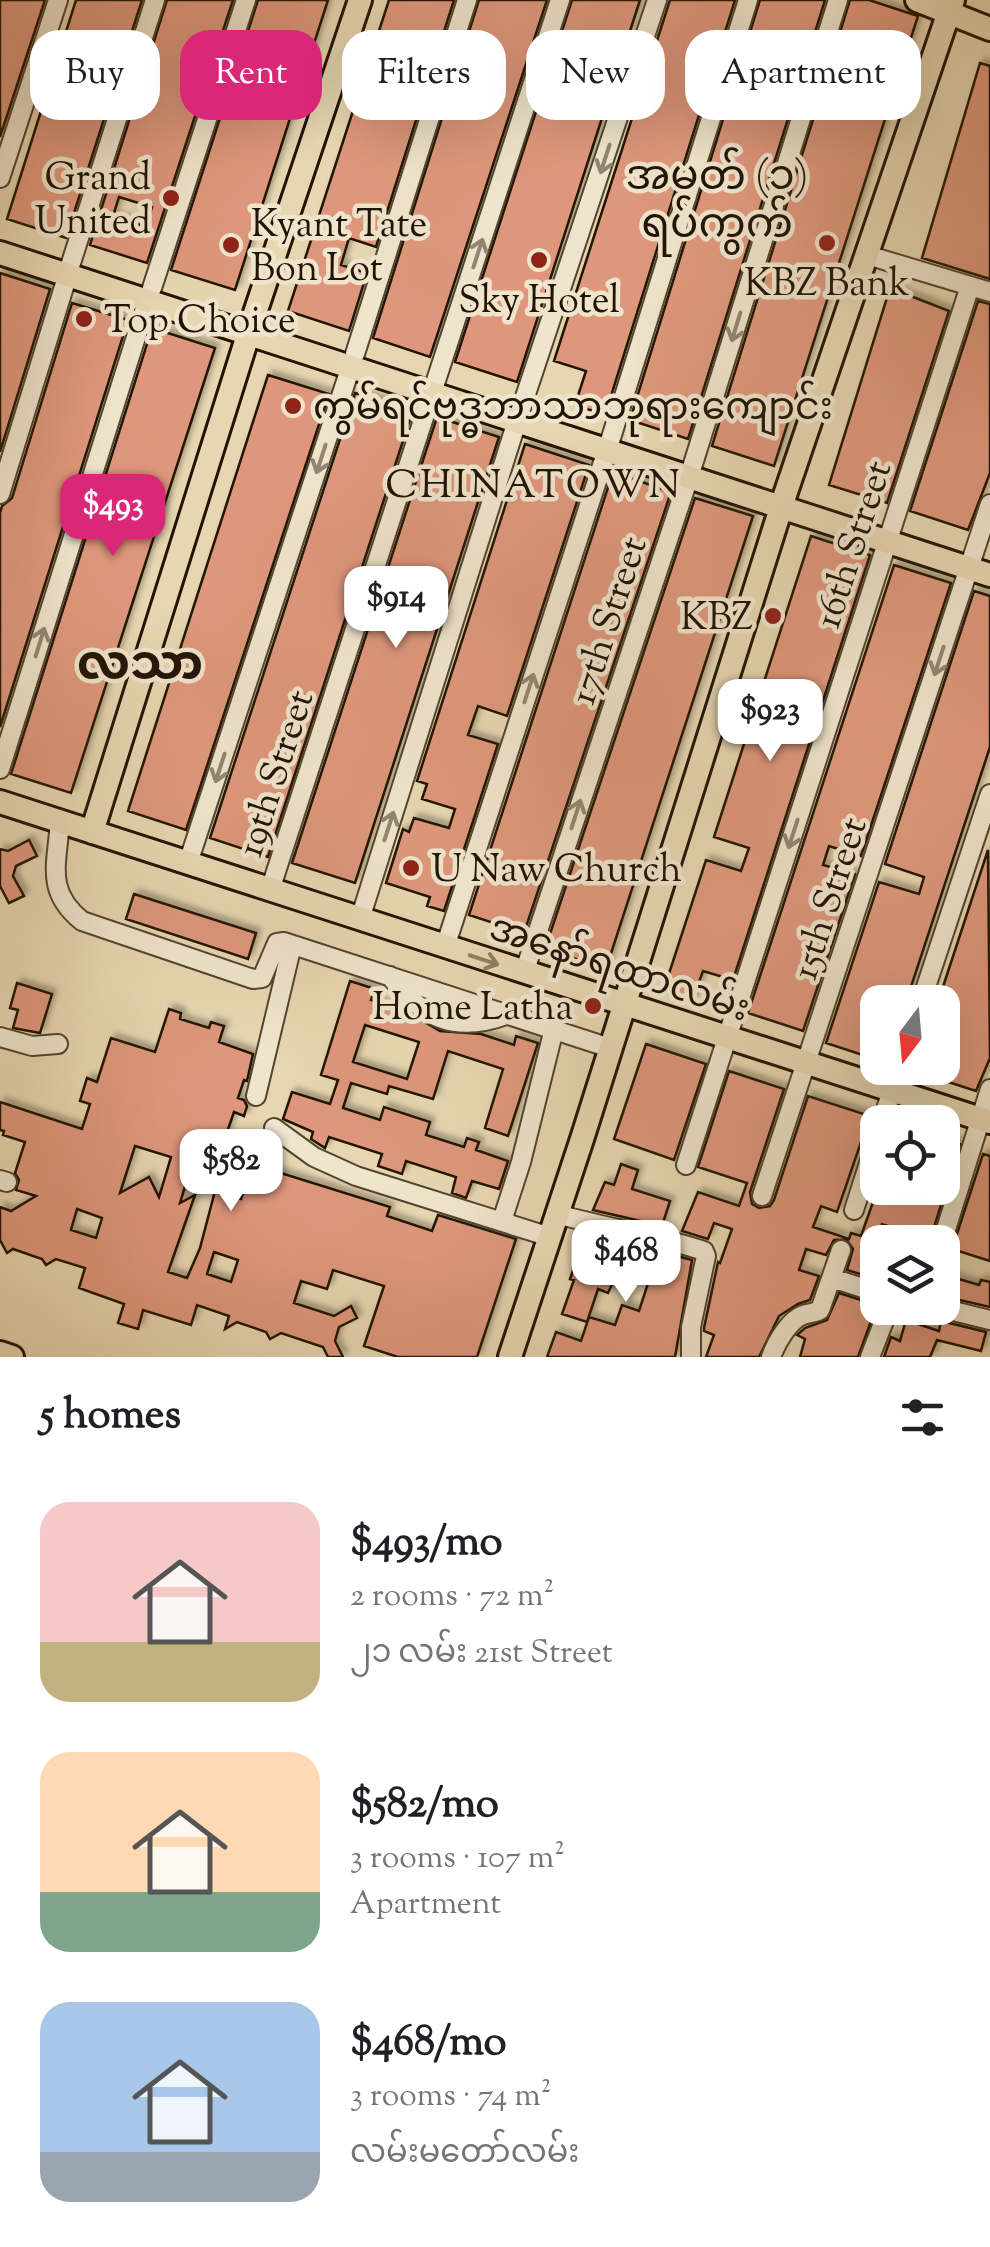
<!DOCTYPE html>
<html lang="en">
<head>
<meta charset="utf-8">
<style>
	:root { --surface:#fff; --page:#f6f6f6; --text:#202124; --muted:#757577; --accent:#db2777 }
	body { margin:0; font-family:"Sorts Mill Goudy","Noto Sans Myanmar",serif; background:var(--page); color:var(--text); height:100vh; display:flex; flex-direction:column; font-size:38px; white-space:nowrap }
	* { box-sizing:border-box; margin:0 }
	p { font-size:32px; color:var(--muted) }
	.icon { flex:none; width:55px; height:55px; fill:none; stroke:currentColor; stroke-width:2; stroke-linecap:round; stroke-linejoin:round }
	.map { position:relative; height:1357px; overflow:hidden }
	.panel { display:flex; flex-direction:column; background:var(--surface); flex:1 }
	.panel>* { flex:none }
	.hud { position:absolute; left:30px; top:30px; width:930px; height:90px; display:flex; gap:20px }
	.needle { width:65px; rotate:196deg }
	.tools { position:absolute; left:860px; top:985px; display:grid; gap:20px }
	.tools a { display:grid; place-items:center; width:100px; height:100px; border-radius:20px; background:var(--surface); box-shadow:0 10px 40px #0002; font-size:50px }
	.price { position:absolute; translate:-50% -85px; padding:0 22px; border-radius:20px; background:#fff; color:#222; font-size:32px; line-height:65px; filter:drop-shadow(0 2px 5px #0008) }
	.price::after { content:''; position:absolute; left:50%; top:60px; width:30px; height:22px; margin-left:-15px; background:inherit; clip-path:polygon(0 0,100% 0,50% 100%) }
	.price.current { background:var(--accent); color:#fff }
	ul { padding:0; list-style:none }
	li { display:flex; align-items:center; gap:30px; height:250px; padding:0 40px }
	li span { display:grid; place-items:center; flex:none; width:280px; height:200px; border-radius:30px; color:#555 }
	li>.icon { margin-inline-start:auto }
	span .icon { width:120px; height:120px; fill:#fffc; stroke-width:1 }
	li b { font-size:42px }
	h2 { display:flex; justify-content:space-between; align-items:center; height:120px; padding:0 40px; font-size:42px }
	.pill { padding:0 35px; border-radius:30px; background:var(--surface); box-shadow:0 10px 40px #0002; font-size:35px; line-height:90px }
	.pill.current { background:var(--accent); color:#fff }
	.map>svg:first-child { display:block }
	.building { fill:#de977c; stroke:#211405; stroke-width:2.5; fill-rule:evenodd; filter:url(#shadow) }
	.lines { fill:none; stroke-linecap:round; stroke-linejoin:round }
	.minor-casing { stroke:#524430; stroke-width:22 }
	.major-casing { stroke:#211405; stroke-width:28 }
	.minor { stroke:#efe4cc; stroke-width:18 }
	.major { stroke:#e7d6b1; stroke-width:22 }
	.oneway { stroke:#928672 }
	.oneway2 { stroke:#8e7f64 }
	.poi-dot { fill:#8f2418; stroke:#efe4cc; stroke-width:4 }
	.labels { text-anchor:middle; stroke-width:9; stroke-linejoin:round; paint-order:stroke }
	.poi-label { font-size:38px; fill:#211405; stroke:#efe4cc; text-anchor:start }
	.street-label { font-size:38px; fill:#211405; stroke:#efe4cc }
	.neighbourhood-label { font-size:40px; letter-spacing:2.5px; fill:#211405; stroke:#efe4cc }
	.quarter-label { font-size:42px; fill:#211405; stroke:#efe4cc }
	.district-label { font-size:48px; font-weight:bold; fill:#211405; stroke:#efe4cc }
</style>
</head>
<body>
<div class="map">
<svg width="990" height="1357" viewBox="0 0 990 1357">
	<defs>
		<filter id="shadow"><feDropShadow dx="4.5" dy="-4.5" stdDeviation="2.5" flood-color="#0004"/></filter>
	</defs>
	<rect width="100%" height="100%" fill="#e7d6b1"/>
	<filter id="stains"><feTurbulence type="fractalNoise" baseFrequency=".002" numOctaves="4"/><feColorMatrix values="0 0 0 0 .2 0 0 0 0 .09 0 0 0 0 .02 0 0 0 .5 -.17"/></filter>
	<radialGradient id="worn" r=".72"><stop offset=".6" stop-color="#630" stop-opacity="0"/><stop offset="1" stop-color="#630" stop-opacity=".3"/></radialGradient>
	<path class="building" d="M0,0H45L0,137Z
		M76,0H142L66,238L7,219Z
		M167,0H233L147,263L90,245ZM119,197L152,207L146,227L113,216Z
		M258,0H328L235,290L171,270Z
		M389,0H454L376,247L349,238L341,265L367,273L349,331L288,311Z
		M479,0H547L430,357L373,338Z
		M572,0H640L517,382L455,362Z
		M670,0H735L605,415L575,405L586,371L554,361Z
		M760,0H825L688,439L630,420Z
		M850,0H869L918,16L774,466L712,446Z
		M980,63L990,66V279L922,258Z
		M0,273L50,289L0,452Z
		M890,288L949,311L887,503L829,485Z
		M978,301L990,304V473L968,530L910,511Z
		M72,303L128,320L0,727V513L2,506L12,498Z
		M152,328L215,348L71,793L11,774Z
		M268,375L329,394L186,830L128,811Z
		M355,393L413,410L268,857L210,838Z
		M437,417L499,437L355,883L292,863Z
		M525,444L589,465L507,716L478,706L468,735L498,744L444,911L427,906L430,897L386,883L403,829L409,832L414,818L449,828L455,809L422,799L427,784L417,781Z
		M613,472L671,492L524,933L469,915Z
		M695,498L753,516L606,969L545,949Z
		M811,536L870,555L733,980L703,971L692,1001L663,992L706,860L741,871L749,848L714,837Z
		M894,565L951,583L861,856L829,846L823,865L855,874L803,1031L748,1013Z
		M974,591L990,596V747L906,1002H878V1060L826,1043L879,882L919,894L924,877L885,864Z
		M29,840L37,856L16,866L13,876L24,896L9,903L0,886V849L8,851Z
		M988,850L990,1058L976,1091L911,1070V1068H942V1002H938Z
		M134,894L256,933L248,959L126,919Z
		M350,981L375,989L371,1000L404,1010L440,1031L481,1034L514,1045L516,1036L538,1043L508,1136L485,1128L503,1069L448,1051L433,1099L389,1086L387,1094L351,1083L343,1108L380,1120L384,1107L430,1122L426,1135L464,1147L467,1138L479,1142L476,1150L508,1161L499,1189L472,1181L466,1198L452,1193L456,1177L406,1161L402,1174L378,1166L382,1154L329,1137L325,1148L311,1139L313,1132L283,1119L292,1092L330,1104L338,1080L321,1075ZM365,1025L419,1042L407,1079L353,1062Z
		M17,983L52,994L40,1033L13,1028L18,1010L10,1008Z
		M169,1009L181,1013L180,1019L209,1028L211,1022L224,1026L219,1042L253,1054L247,1081L244,1080L238,1098L244,1100L247,1106L244,1116L234,1112L226,1135L237,1139L234,1148L230,1147L229,1151L222,1149L221,1154L197,1147L180,1203L195,1195L168,1272L187,1278L200,1248L215,1191L241,1199L252,1164L390,1207L387,1216L432,1231L438,1215L516,1239L477,1357H398L364,1346L384,1286L333,1270L327,1289L301,1281L294,1303L334,1316L351,1306L357,1318L339,1327L335,1341L343,1357H328L323,1347L281,1333L270,1339L266,1332L237,1322L225,1329L229,1316L197,1305L191,1325L143,1310L138,1329L118,1323L124,1304L79,1288L85,1268L56,1259L46,1265L42,1259L13,1249L7,1253L0,1240V1207L11,1211L36,1196L16,1190L19,1180L15,1173L25,1142L3,1135L4,1131L0,1130V1102L82,1129L90,1104L80,1101L87,1078L97,1082L111,1038L155,1052ZM135,1146L171,1157L159,1197L149,1177L120,1193ZM77,1209L102,1218L96,1238L71,1230ZM214,1252L238,1260L231,1282L207,1274Z
		M646,1044L706,1064L674,1160L614,1139Z
		M729,1071L784,1089L750,1192L752,1204L759,1208L770,1206L774,1200L808,1096L870,1116L837,1212L821,1206L813,1227L849,1239L851,1233L861,1236L878,1188H942V1139L960,1144L930,1240L882,1224L878,1240V1272L868,1269L866,1276L847,1270L853,1249L846,1239L834,1240L826,1255L806,1249L799,1270L819,1276L810,1300L798,1304L779,1316L759,1357H706L714,1335L704,1331V1328L718,1262L720,1263L732,1229L714,1223L708,1239L682,1231L698,1192L739,1206L747,1183L698,1167Z
		M983,1154L990,1156V1261L952,1249Z
		M621,1164L638,1170L632,1189L670,1201L662,1226L593,1210L605,1182L614,1185Z
		M592,1236L610,1240L609,1242L643,1255L646,1248L692,1260L675,1357H547L556,1332L581,1341L589,1317L615,1325L622,1305L639,1311L652,1271L623,1260L608,1293L598,1289L587,1322L562,1314L574,1280L570,1279L578,1256L583,1258Z
		M942,1274L979,1285L981,1280L990,1282V1307L942,1296Z
		M839,1293L877,1305L858,1357H800L805,1339L797,1335L805,1328L827,1320Z
		M906,1320L939,1331L941,1321L986,1332L981,1351L937,1340L930,1357H884L891,1337L900,1341Z"/>
	<g class="lines">
		<g class="minor-casing">
			<path id="minor" d="M0,178L58,0
				M867,255L990,292
				M71,263L155,0
				M152,288L246,0
				M355,354L467,0
				M0,494L68,274
				M0,769L148,299
				M60,821C57,865 45,891 82,921L253,979L262,978L277,943L284,942L610,1048
				M188,863L351,366
				M270,890L560,0
				M360,919L517,421L657,0
				M445,947L611,438L748,0
				M524,973L689,477L838,0
				M390,976C423,1020 457,1034 509,1014
				M921,1002L990,794
				M0,1037L32,1046L58,1044
				M256,1096L292,945
				M882,1122L899,1068
				M274,1128L314,1157L356,1176L550,1237
				M686,1165L970,286
				M0,1180L7,1182
				M762,1196L990,504
				M854,1210L878,1135
				M557,1214C606,1228 656,1235 704,1251L706,1256L691,1327V1357
				M502,1221L521,1162L554,1029
				M942,1242L990,1089
				M832,1278L878,1293
				M941,1308L990,1320
				M771,1357C776,1343 789,1320 803,1315C809,1313 815,1313 820,1310L841,1250
				M870,1357L889,1308"/>
		</g>
		<g class="major-casing">
			<path id="major" d="M917,0L990,29
				M0,253C331,358 660,468 990,575
				M0,802L990,1122
				M92,832L253,319L360,0
				M0,1353L12,1357
				M510,1357L583,1136L785,495L953,0"/>
		</g>
		<use href="#minor" class="minor"/>
		<use href="#major" class="major"/>
	</g>
	<defs><path id="oneway-shaft" d="M-6 0H5M1.5-3L5.5 0L1.5 3" fill="none" stroke-width="1.6" stroke-linecap="round" stroke-linejoin="round" transform="scale(2.5)"/></defs>
	<g class="oneway">
		<use href="#oneway-shaft" transform="translate(605 159) rotate(108)"/>
		<use href="#oneway-shaft" transform="translate(478 253) rotate(-72)"/>
		<use href="#oneway-shaft" transform="translate(736 327) rotate(107)"/>
		<use href="#oneway-shaft" transform="translate(321 459) rotate(108)"/>
		<use href="#oneway-shaft" transform="translate(40 642) rotate(-73)"/>
		<use href="#oneway-shaft" transform="translate(939 661) rotate(108)"/>
		<use href="#oneway-shaft" transform="translate(529 688) rotate(-72)"/>
		<use href="#oneway-shaft" transform="translate(220 768) rotate(108)"/>
		<use href="#oneway-shaft" transform="translate(576 814) rotate(-72)"/>
		<use href="#oneway-shaft" transform="translate(389 826) rotate(-72)"/>
		<use href="#oneway-shaft" transform="translate(793 834) rotate(108)"/>
	</g>
	<use class="oneway2" href="#oneway-shaft" transform="translate(484 960) rotate(18)"/>
	<g class="poi-dot">
		<circle cx="171" cy="198" r="10"/>
		<circle cx="827" cy="243" r="10"/>
		<circle cx="231" cy="245" r="10"/>
		<circle cx="539" cy="260" r="10"/>
		<circle cx="84" cy="319" r="10"/>
		<circle cx="293" cy="406" r="10"/>
		<circle cx="773" cy="616" r="10"/>
		<circle cx="411" cy="868" r="10"/>
		<circle cx="593" cy="1006" r="10"/>
	</g>
	<g class="labels">
		<g class="poi-label">
			<text x="151" y="189" text-anchor="end">Grand<tspan x="151" dy="44">United</tspan></text>
			<text x="251" y="236">Kyant Tate<tspan x="251" dy="44">Bon Lot</tspan></text>
			<text x="827" y="295" text-anchor="middle">KBZ Bank</text>
			<text x="539" y="312" text-anchor="middle">Sky Hotel</text>
			<text x="104" y="332">Top Choice</text>
			<text x="313" y="419">ကွမ်ရင်ဗုဒ္ဓဘာသာဘုရားကျောင်း</text>
			<text x="753" y="629" text-anchor="end">KBZ</text>
			<text x="431" y="881">U Naw Church</text>
			<text x="573" y="1019" text-anchor="end">Home Latha</text>
		</g>
		<g class="street-label">
			<text transform="translate(852 544) rotate(-72)" y="13">16th Street</text>
			<text transform="translate(607 620) rotate(-72)" y="13">17th Street</text>
			<text transform="translate(274 773) rotate(-72)" y="13">19th Street</text>
			<text transform="translate(828 898) rotate(-72)" y="13">15th Street</text>
			<text transform="translate(620 967) rotate(18)" y="13">အနော်ရထာလမ်း</text>
		</g>
		<g class="neighbourhood-label">
			<text x="534" y="497">CHINATOWN</text>
		</g>
		<g class="quarter-label">
			<text x="717" y="189">အမှတ် (၁)<tspan x="717" dy="48">ရပ်ကွက်</tspan></text>
		</g>
		<g class="district-label">
			<text x="140" y="679">လသာ</text>
		</g>
	</g>
	<rect width="100%" height="100%" filter="url(#stains)"/>
	<rect width="100%" height="100%" fill="url(#worn)"/>
</svg>
<div class="tools">
<a><svg class="needle" viewBox="-14 -14 28 28"><path d="M0-13l5 13h-10z" fill="#e53935"/><path d="M0 13l5-13h-10z" fill="#757577"/></svg></a>
<a><svg class="icon" aria-label="locate" viewBox="0 0 24 24"><circle cx="12" cy="12" r="6"/><path d="M12 2v4M12 18v4M2 12h4M18 12h4"/></svg></a>
<a><svg class="icon" aria-label="layers" viewBox="0 0 24 24"><path d="M12 4l9 5-9 5-9-5zM3 14l9 5 9-5"/></svg></a>
</div>
<b class="price current" style="left:113px;top:559px">$493</b>
<b class="price" style="left:396px;top:651px">$914</b>
<b class="price" style="left:770px;top:764px">$923</b>
<b class="price" style="left:231px;top:1214px">$582</b>
<b class="price" style="left:626px;top:1305px">$468</b>
<div class="hud">
<a class="pill">Buy</a>
<a class="pill current">Rent</a>
<a class="pill">Filters</a>
<a class="pill">New</a>
<a class="pill">Apartment</a>
</div>
</div>
<section class="panel">
<h2>5 homes<svg class="icon" aria-label="filters" viewBox="0 0 24 24"><path d="M4 7h16M4 17h16"/><circle cx="9" cy="7" r="2"/><circle cx="15" cy="17" r="2"/></svg></h2>
<ul>
<li><span style="background:linear-gradient(#f6c9c9 70%,#c2b280 0)"><svg class="icon" aria-label="home" viewBox="0 0 24 24"><path d="M3 11l9-7 9 7M6 9v11h12V9"/></svg></span><div><b>$493/mo</b><p>2 rooms · 72 m²</p><p>၂၁ လမ်း 21st Street</p></div></li>
<li><span style="background:linear-gradient(#ffd9b3 70%,#7fa58c 0)"><svg class="icon" aria-label="home" viewBox="0 0 24 24"><path d="M3 11l9-7 9 7M6 9v11h12V9"/></svg></span><div><b>$582/mo</b><p>3 rooms · 107 m²</p><p>Apartment</p></div></li>
<li><span style="background:linear-gradient(#a9c7e8 75%,#9aa5b1 0)"><svg class="icon" aria-label="home" viewBox="0 0 24 24"><path d="M3 11l9-7 9 7M6 9v11h12V9"/></svg></span><div><b>$468/mo</b><p>3 rooms · 74 m²</p><p>လမ်းမတော်လမ်း</p></div></li>
</ul>
</section>
</body>
</html>
